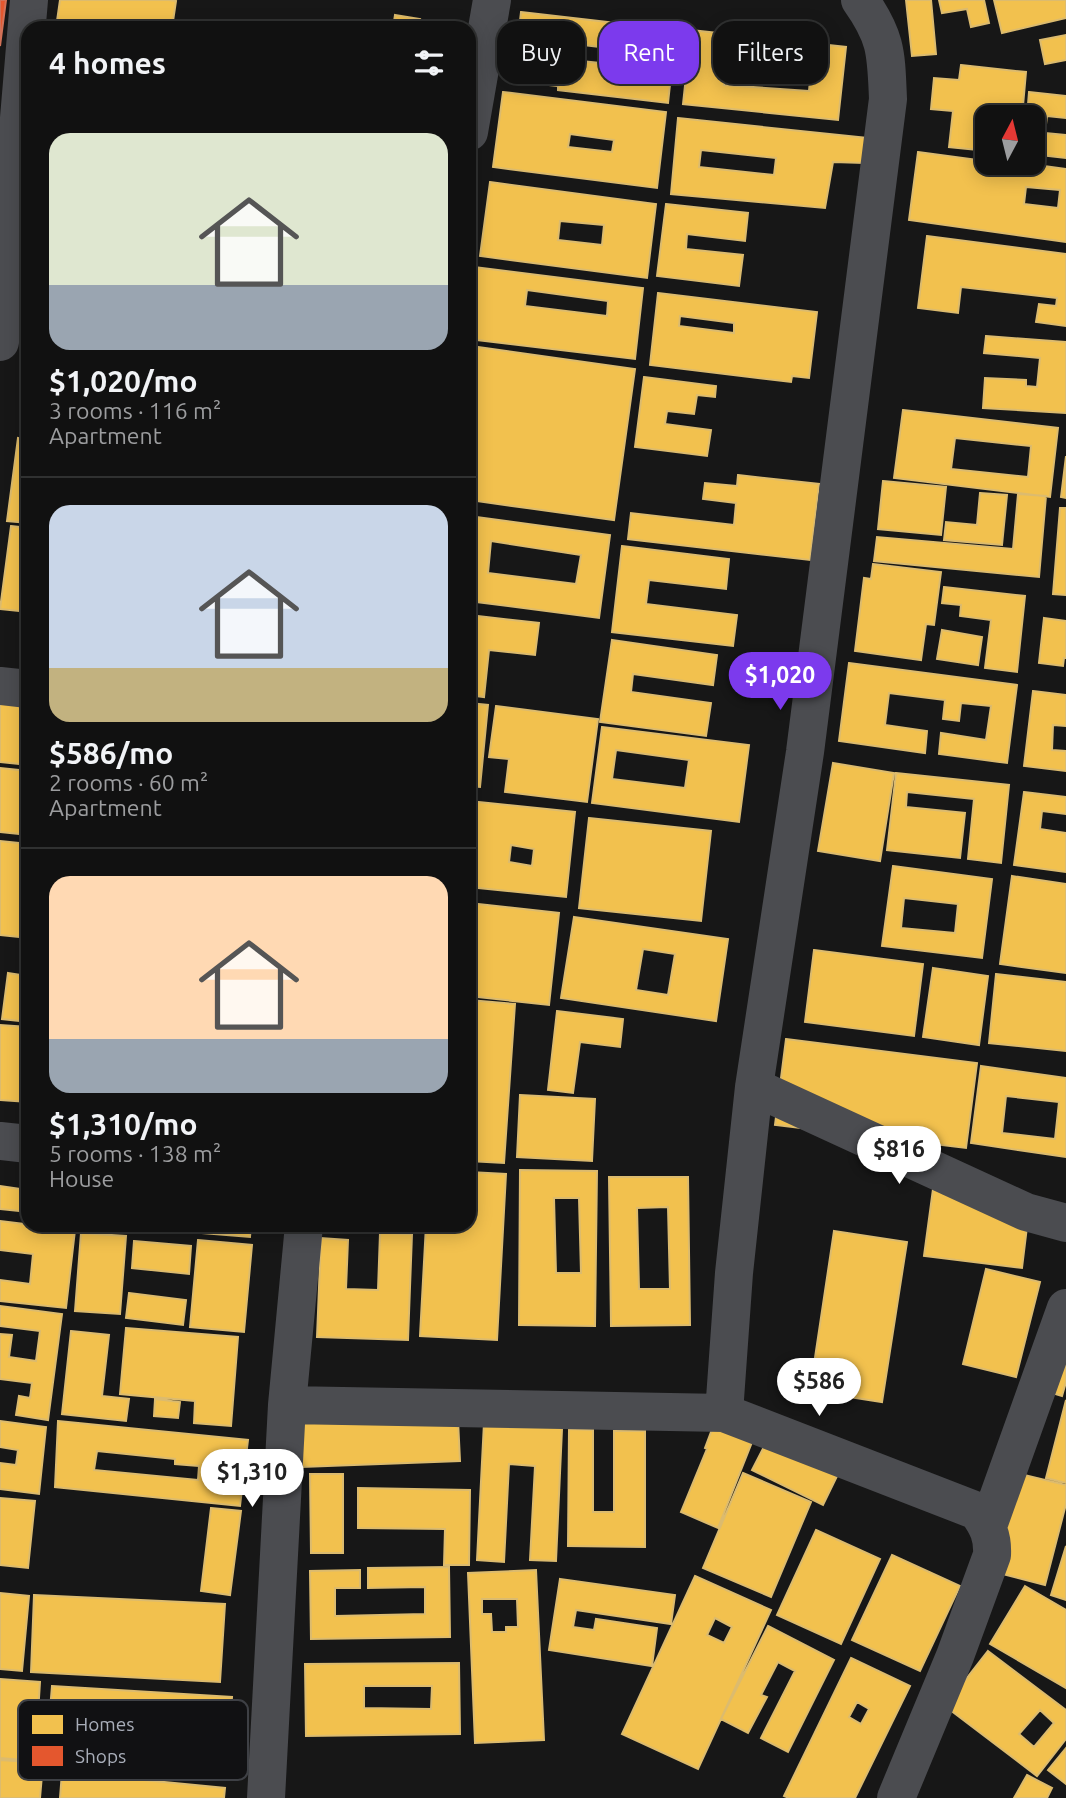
<!DOCTYPE html>
<html lang="en">
<head>
<meta charset="utf-8">
<style>
	:root { --surface:#111; --page:#1a1a1a; --text:#f1f3f6; --muted:#9c9d9f; --line:#303131; --accent:#7c3aed }
	body { margin:0; font-family:Ubuntu,sans-serif; background:var(--page); color:var(--text); height:100vh; display:flex; flex-direction:column; font-size:26px; white-space:nowrap }
	* { box-sizing:border-box; margin:0 }
	p { font-size:23px; color:var(--muted) }
	.icon { flex:none; width:38px; height:38px; fill:none; stroke:currentColor; stroke-width:2; stroke-linecap:round; stroke-linejoin:round }
	.map { position:relative; flex:1; overflow:hidden }
	.drawer { position:absolute; left:21px; top:21px; width:455px; height:1211px; display:flex; flex-direction:column; background:var(--surface); border-radius:21px; box-shadow:0 4px 18px #0003,0 0 0 2px var(--line) }
	.drawer>* { flex:none }
	.banner { position:absolute; left:497px; top:21px; width:464px; height:63px; display:flex; gap:14px }
	.needle { width:46px; rotate:7deg }
	.controls { position:absolute; left:975px; top:105px; display:grid; gap:14px }
	.controls a { display:grid; place-items:center; width:70px; height:70px; border-radius:14px; background:var(--surface); box-shadow:0 4px 18px #0003,0 0 0 2px var(--line); font-size:35px }
	.price { position:absolute; translate:-50% -60px; padding:0 16px; border-radius:24px; background:#fff; color:#222; font-size:23px; line-height:46px; filter:drop-shadow(0 2px 4px #0008) }
	.price::after { content:''; position:absolute; left:50%; top:42px; width:21px; height:16px; margin-left:-10px; background:inherit; clip-path:polygon(0 0,100% 0,50% 100%) }
	.price.selected { background:var(--accent); color:#fff }
	ul { padding:0; list-style:none }
	li { display:grid; align-content:center; gap:14px; height:371px; padding:0 28px }
	li+li { border-top:2px solid var(--line) }
	li span { display:grid; place-items:center; height:217px; border-radius:21px; color:#555 }
	li>.icon { margin-inline-start:auto }
	span .icon { width:126px; height:126px; fill:#fffc; stroke-width:1 }
	li b { font-size:30px }
	h2 { display:flex; justify-content:space-between; align-items:center; height:84px; padding:0 28px; font-size:30px }
	.tag { padding:0 24px; border-radius:21px; background:var(--surface); box-shadow:0 4px 18px #0003,0 0 0 2px var(--line); font-size:24px; line-height:63px }
	.tag.selected { background:var(--accent); color:#fff }
	.map>svg:first-child { display:block }
	.homes { fill:#f2c14e; stroke:#dcbb6e; stroke-width:2; fill-rule:evenodd }
	.shops { fill:#e4572e; stroke:#d27157; stroke-width:2 }
	.lines { fill:none; stroke-linecap:round; stroke-linejoin:round }
	.minor { stroke:#4b4c50; stroke-width:38 }
	.key { fill:#111113; stroke:#3e4045; stroke-width:2 }
	.key-label { font-size:19px; fill:#a8adb8 }
</style>
</head>
<body>
<div class="map">
<svg width="1066" height="1798" viewBox="0 0 1066 1798">
	<rect width="100%" height="100%" fill="#171717"/>
	<path class="homes" d="M60,0H169L176,1L172,28H56Z
		M906,0H931L936,54L912,56Z
		M939,0H984L989,23L971,27L967,9L942,13Z
		M994,0H1066V18L1002,33Z
		M521,12L676,30L668,103L558,90V86L513,81ZM583,45L642,52L640,67L581,61Z
		M395,15L420,19L418,28H393Z
		M293,22L326,28H292Z
		M691,30L846,47L838,120L683,104ZM725,63L811,69L809,91L724,85Z
		M1066,35V60L1045,64L1040,40Z
		M961,65L1026,72L1022,117H987V151L949,147L953,111L931,109L934,78L959,80Z
		M503,92L666,112L657,188L493,167ZM570,134L614,140L612,152L568,147Z
		M1029,92L1066,96V118L1047,116L1045,133L1066,135V158L1032,154V117H1027Z
		M678,118L867,138L864,163L833,162L825,208L671,194ZM701,150L776,158L774,175L699,167Z
		M918,152L986,161L985,172L1010,176L1012,166L1022,168L1023,163L1066,169V242L909,220ZM1026,187L1060,190L1058,208L1024,204Z
		M490,182L656,204L647,278L480,256ZM560,221L604,225L602,245L558,240Z
		M666,204L748,213L745,241L687,234L686,249L743,255L739,286L657,276Z
		M927,236L1066,254V326L1036,322L1039,304L1056,306L1057,298L961,287L958,313L918,308Z
		M474,267L643,288L635,359L469,339V302ZM527,290L608,301L607,316L525,306Z
		M658,293L817,312L809,378L792,376L791,382L650,365ZM680,316L734,323V333L679,326Z
		M986,336L1066,342V413L983,408L985,378L1026,380V386L1037,387L1040,358L984,353Z
		M471,346L635,369L614,520L469,500V363Z
		M28,377V428H21Z
		M644,377L716,386L715,397L697,395L694,414L667,411L665,424L711,430L707,456L635,447Z
		M903,410L1058,428L1050,497L894,478ZM955,438L1031,446L1028,477L951,469Z
		M18,438L28,440V523L7,521Z
		M1066,456V498L1061,497Z
		M738,475L819,484L810,560L628,539L631,513L734,525L736,503L703,499L705,483L737,486Z
		M883,481L946,487L941,535L878,529Z
		M980,493L1007,495L1002,545L944,540L946,522L977,525Z
		M1018,494L1046,496L1039,577L874,561L877,537L1013,549Z
		M1060,508H1066V595L1053,594Z
		M469,516L610,535L599,618L469,601ZM491,541L581,555L576,584L488,573Z
		M11,526L28,528V612L0,609Z
		M622,546L729,559L726,589L649,580L646,604L737,615L733,646L612,632Z
		M873,564L941,572L934,625L926,624L921,660L855,651L864,578L871,579Z
		M944,587L1025,596L1017,672L985,668L991,620L960,616L961,605L942,603Z
		M469,615L539,623L535,655L489,650L484,697L469,695Z
		M1044,618L1066,621V658H1064L1063,666L1039,663Z
		M942,630L982,637L978,665L937,659Z
		M612,640L717,655L713,685L633,674L631,692L711,703L706,736L600,722Z
		M849,663L1017,685L1007,763L939,754L941,733L986,740L991,706L961,703L959,721L943,719L945,700L889,693L885,725L927,731L925,753L839,741Z
		M1033,691L1066,695V726L1053,725L1052,750L1066,751V771L1024,766Z
		M0,692L28,695V765L0,762Z
		M469,703L488,705L480,787L469,786Z
		M496,706L598,719L587,802L505,792L509,759L489,757Z
		M602,727L749,745L739,822L592,803ZM616,750L689,760L685,788L612,779Z
		M833,763L894,773L880,861L818,851Z
		M0,768L28,771V835L0,832Z
		M896,773L1009,785L1001,863L968,859L974,799L907,792L906,807L965,813L960,858L887,850Z
		M1024,792L1066,797V814L1042,811L1040,829L1066,833V872L1014,865Z
		M469,801L575,812L566,897L469,887ZM511,845L534,849L532,866L509,862Z
		M589,818L711,831L701,921L579,908Z
		M0,841L28,844V938L0,935Z
		M893,866L992,879L982,958L882,946ZM904,898L958,904L955,933L901,928Z
		M1012,876L1066,884V973L1000,964Z
		M469,903L559,913L549,1005L469,996Z
		M574,917L728,939L716,1021L561,998ZM643,949L675,954L668,995L636,990Z
		M814,950L923,964L914,1036L805,1022Z
		M933,968L988,976L979,1045L923,1037Z
		M8,973L28,976V1022L2,1019Z
		M996,974L1066,982V1051L989,1043Z
		M469,1000L515,1004L504,1163L469,1161Z
		M557,1011L623,1019L620,1047L580,1042L573,1093L548,1090Z
		M0,1025L28,1027V1102L0,1100Z
		M786,1039L977,1063L966,1148L775,1125Z
		M981,1066L1066,1078V1157L971,1143ZM1006,1096L1059,1102L1055,1139L1002,1133Z
		M520,1095L595,1099L592,1161L517,1157Z
		M520,1170L597,1171L595,1326L519,1325ZM554,1198H579L581,1273H556Z
		M469,1172L506,1174L497,1340L420,1336L426,1225H469Z
		M609,1177H688L690,1325L611,1326ZM668,1207L670,1289H639L637,1208Z
		M0,1186L28,1190V1212L0,1209Z
		M933,1189L1030,1202L1022,1268L924,1256Z
		M0,1221L75,1230L66,1308L0,1301V1280L30,1284L33,1254L0,1250Z
		M103,1225H251L250,1237Z
		M332,1225H410V1229Z
		M834,1231L907,1242L882,1402L810,1391Z
		M81,1233L126,1236L120,1314L75,1311Z
		M380,1233L412,1234L408,1340L317,1337L321,1238L348,1240L346,1289L378,1290Z
		M198,1240L252,1245L244,1332L190,1327Z
		M134,1241L191,1246L189,1274L132,1268Z
		M986,1269L1040,1282L1016,1377L963,1364Z
		M129,1293L186,1300L183,1325L126,1318Z
		M0,1306L62,1314L48,1420L16,1415L19,1396L30,1398L32,1383L0,1379V1334L12,1335L9,1357L36,1361L40,1331L0,1326Z
		M126,1328L238,1337L231,1426L194,1423L195,1401L120,1394Z
		M71,1331L109,1335L102,1396L129,1399L126,1421L62,1414Z
		M1066,1338V1382L1062,1396L1049,1392Z
		M155,1399L180,1402L178,1418L154,1416Z
		M457,1399L460,1461L302,1467L300,1406Z
		M1066,1400V1483L1046,1478Z
		M485,1403L563,1407L556,1561L530,1560L535,1466L509,1464L504,1562L477,1560Z
		M717,1416L756,1432L718,1528L681,1512L707,1449L705,1448Z
		M0,1421L46,1427L39,1494L0,1489V1463L16,1465L18,1450L0,1447Z
		M58,1421L248,1440L240,1506L55,1487ZM97,1451L175,1459V1464L199,1466L198,1480L94,1470Z
		M569,1429L593,1430V1512H614V1431H645V1547L568,1546Z
		M771,1433L841,1468L823,1505L752,1470Z
		M743,1473L811,1502L771,1597L703,1568Z
		M1016,1473L1066,1485V1504L1045,1585L991,1571Z
		M310,1474H343V1553H311Z
		M358,1488L470,1490L469,1565H444L445,1529L358,1528Z
		M0,1498L35,1501L28,1568L0,1565Z
		M211,1508L241,1511L230,1595L201,1591Z
		M816,1530L880,1559L841,1644L777,1615Z
		M1066,1546V1600L1051,1595Z
		M892,1555L960,1586L920,1671L852,1640Z
		M449,1567L450,1637L311,1639L310,1571L360,1570V1588H335V1616L425,1614V1587L368,1588V1568Z
		M536,1570L544,1740L475,1743L468,1573ZM482,1599H517L518,1627H506V1632H492L491,1614H482Z
		M695,1576L771,1610L698,1769L622,1734ZM715,1618L732,1627L724,1643L707,1635Z
		M560,1579L675,1595L671,1624L576,1610L573,1627L594,1630L596,1619L657,1628L652,1666L549,1650Z
		M1025,1586L1066,1610V1688L990,1644Z
		M0,1593L29,1596L22,1671L0,1669Z
		M34,1595L225,1604L220,1682L31,1672Z
		M768,1626L834,1660L788,1752L761,1738L795,1671L778,1662L761,1695L767,1697L748,1733L721,1719Z
		M988,1651L1066,1710V1739L1037,1776L945,1706ZM1040,1710L1054,1723L1034,1747L1019,1734Z
		M851,1658L910,1686L855,1798H789L784,1796ZM857,1702L869,1709L861,1724L849,1717Z
		M459,1663L460,1734L306,1736L305,1664ZM364,1686H432L431,1709L364,1708Z
		M0,1679L40,1682L35,1761L0,1758Z
		M52,1686L232,1697L227,1772L57,1761L59,1723L49,1722ZM86,1716L167,1720V1739L85,1735Z
		M1066,1748V1784L1048,1770Z
		M0,1760L43,1763L40,1798H0Z
		M62,1772L225,1788L224,1798H60Z
		M1027,1775L1052,1788L1047,1798H1014Z"/>
	<path class="shops" d="M0,0H6L0,46Z"/>
	<g class="lines">
		<path class="minor" d="M469,132L492,0
			M0,342L29,0
			M0,686L28,689
			M754,1087L1026,1212L1066,1223
			M0,1141L28,1144
			M287,1405L724,1413L977,1511C988,1526 993,1537 992,1555L955,1656L896,1798
			M724,1413L734,1273L754,1087L805,752L888,99C886,54 887,38 860,0
			M988,1526L1066,1308
			M266,1798L287,1405L304,1225"/>
	</g>
	<rect x="18" y="1700" width="230" height="80" rx="10" class="key"/>
	<rect x="32" y="1715" width="31" height="19" fill="#f2c14e"/>
	<rect x="32" y="1746" width="31" height="20" fill="#e4572e"/>
	<g class="key-label">
		<text x="75" y="1731">Homes</text>
		<text x="75" y="1763">Shops</text>
	</g>
</svg>
<div class="controls">
<a><svg class="needle" viewBox="-14 -14 28 28"><path d="M0-13l5 13h-10z" fill="#e53935"/><path d="M0 13l5-13h-10z" fill="#9c9d9f"/></svg></a>
</div>
<b class="price selected" style="left:780px;top:712px">$1,020</b>
<b class="price" style="left:899px;top:1186px">$816</b>
<b class="price" style="left:819px;top:1418px">$586</b>
<b class="price" style="left:252px;top:1509px">$1,310</b>
<div class="banner">
<a class="tag">Buy</a>
<a class="tag selected">Rent</a>
<a class="tag">Filters</a>
</div>
<section class="drawer">
<h2>4 homes<svg class="icon" aria-label="filters" viewBox="0 0 24 24"><path d="M4 7h16M4 17h16"/><circle cx="9" cy="7" r="2"/><circle cx="15" cy="17" r="2"/></svg></h2>
<ul>
<li><span style="background:linear-gradient(#dfe7d0 70%,#9aa5b1 0)"><svg class="icon" aria-label="home" viewBox="0 0 24 24"><path d="M3 11l9-7 9 7M6 9v11h12V9"/></svg></span><div><b>$1,020/mo</b><p>3 rooms · 116 m²</p><p>Apartment</p></div></li>
<li><span style="background:linear-gradient(#c9d6e8 75%,#c2b280 0)"><svg class="icon" aria-label="home" viewBox="0 0 24 24"><path d="M3 11l9-7 9 7M6 9v11h12V9"/></svg></span><div><b>$586/mo</b><p>2 rooms · 60 m²</p><p>Apartment</p></div></li>
<li><span style="background:linear-gradient(#ffd9b3 75%,#9aa5b1 0)"><svg class="icon" aria-label="home" viewBox="0 0 24 24"><path d="M3 11l9-7 9 7M6 9v11h12V9"/></svg></span><div><b>$1,310/mo</b><p>5 rooms · 138 m²</p><p>House</p></div></li>
</ul>
</section>
</div>
</body>
</html>
